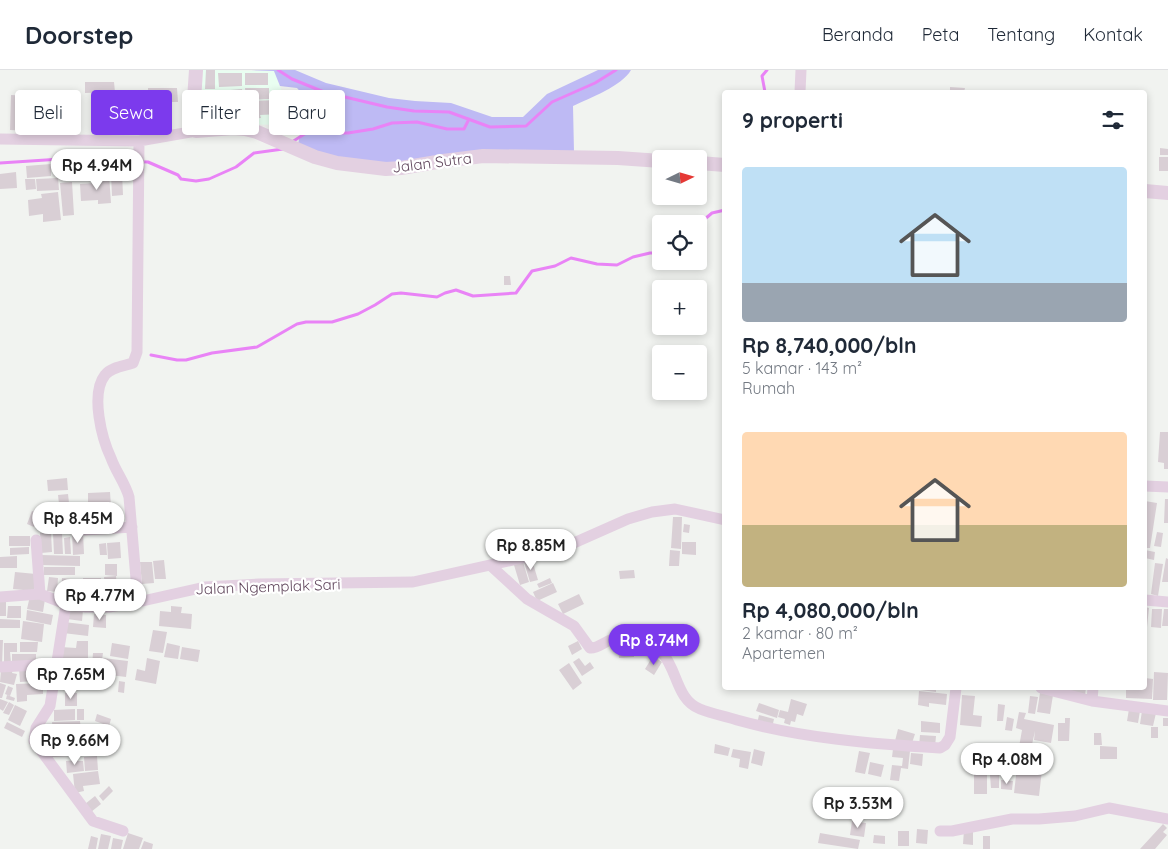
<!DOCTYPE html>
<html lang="id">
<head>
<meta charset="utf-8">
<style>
	:root { --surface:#fff; --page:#f2f2f3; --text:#1f2937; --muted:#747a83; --line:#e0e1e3; --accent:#7c3aed }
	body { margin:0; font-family:Quicksand,sans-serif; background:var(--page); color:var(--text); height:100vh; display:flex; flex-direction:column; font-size:19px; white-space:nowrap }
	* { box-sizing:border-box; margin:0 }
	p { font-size:16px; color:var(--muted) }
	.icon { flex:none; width:28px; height:28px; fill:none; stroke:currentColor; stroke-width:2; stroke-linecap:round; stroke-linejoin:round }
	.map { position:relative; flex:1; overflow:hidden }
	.drawer { position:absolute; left:722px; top:20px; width:425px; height:600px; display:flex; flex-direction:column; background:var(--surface); border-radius:5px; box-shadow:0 2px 8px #0003 }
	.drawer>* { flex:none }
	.guide { position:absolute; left:15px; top:20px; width:475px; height:45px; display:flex; gap:10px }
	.needle { width:32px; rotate:85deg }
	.buttons { position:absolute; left:652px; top:80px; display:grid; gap:10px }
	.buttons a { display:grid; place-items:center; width:55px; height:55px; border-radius:5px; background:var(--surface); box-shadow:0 2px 8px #0003; font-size:25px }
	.price { position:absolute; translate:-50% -42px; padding:0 11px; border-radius:18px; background:#fff; color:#222; font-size:16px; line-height:32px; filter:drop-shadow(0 1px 2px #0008) }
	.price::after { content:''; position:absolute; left:50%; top:30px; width:15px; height:11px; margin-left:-8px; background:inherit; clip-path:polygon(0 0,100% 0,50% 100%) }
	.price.on { background:var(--accent); color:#fff }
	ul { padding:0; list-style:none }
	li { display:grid; align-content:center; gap:10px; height:265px; padding:0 20px }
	li span { display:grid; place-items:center; height:155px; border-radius:5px; color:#555 }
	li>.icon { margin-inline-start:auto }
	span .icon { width:90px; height:90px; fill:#fffc; stroke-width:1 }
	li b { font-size:21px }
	h2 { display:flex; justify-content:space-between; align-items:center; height:60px; padding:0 20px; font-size:21px }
	.pill { padding:0 18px; border-radius:5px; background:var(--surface); box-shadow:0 2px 8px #0003; font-size:18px; line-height:45px }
	.pill.on { background:var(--accent); color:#fff }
	header { display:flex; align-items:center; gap:30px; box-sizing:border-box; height:70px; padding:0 25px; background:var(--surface); border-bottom:1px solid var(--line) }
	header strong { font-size:24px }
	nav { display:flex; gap:28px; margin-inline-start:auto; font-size:18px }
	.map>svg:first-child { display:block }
	.commercial { fill:#e9fef1 }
	.green { fill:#bebaf4 }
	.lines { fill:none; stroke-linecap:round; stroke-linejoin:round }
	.stream { stroke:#e983f6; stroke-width:3 }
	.building { fill:#d9cfd5 }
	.minor { stroke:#e3d0e1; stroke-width:11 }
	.tertiary { stroke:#e3d0e1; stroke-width:14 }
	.labels { text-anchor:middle; stroke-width:4.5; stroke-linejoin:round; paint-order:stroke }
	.street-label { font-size:15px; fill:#60465c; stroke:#fff }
</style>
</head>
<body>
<header>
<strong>Doorstep</strong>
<nav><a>Beranda</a><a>Peta</a><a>Tentang</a><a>Kontak</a></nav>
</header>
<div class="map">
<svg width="1168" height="779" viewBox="0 0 1168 779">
	<rect width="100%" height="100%" fill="#f1f3f0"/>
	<path class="commercial" d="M203,0L274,1L288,37L287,55L206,54L201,38Z"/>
	<path class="green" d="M251,0H295L326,13L389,28L415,31L451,33L492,47H523L547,24L598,0H631C622,16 590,28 573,36L574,82L400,94L338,89L298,74L303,53L304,26L297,18L280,16L274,1Z"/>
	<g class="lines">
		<path class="stream" d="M278,0L292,9L324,22L387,37L414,41L449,42L490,57L526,56L552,32L595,13L616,0
			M765,22L762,6L767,0
			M292,72L306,63H348L373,59L392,53L417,52L447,59H464L469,49
			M0,93L61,89L148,92L178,105L181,109L196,111L209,109L236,97L254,83L283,79
			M699,154L712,143L725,140
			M151,285L177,290H186L212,283L257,277L297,254L306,252H332L358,244L375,235L392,224L401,223L437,227L445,223L456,220L473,226L516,223L532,201L555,196L571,188L597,194L617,195L633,187L650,183H661"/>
	</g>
	<path class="building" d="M206,0H215V19H205Z
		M218,3H242V16L219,17Z
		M245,3H268V15H245Z
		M85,12H114L115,22L85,23Z
		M950,17L965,18L964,22H950Z
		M148,18H177L178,32H148Z
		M245,18H269V29L246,30Z
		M242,19L245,48L219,50V34L238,33H219V21Z
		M206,22H215L216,48L207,49Z
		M111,23V53H94L93,24Z
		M297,24L298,51H292L291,44H282L281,30H285V25Z
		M11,25L31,26V61L10,60Z
		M280,30V44L260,45L261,48L247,49V31Z
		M134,32H146V54L135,55Z
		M133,34V41L114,42V35Z
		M133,43L134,54H115L114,44Z
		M1160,78L1168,79V85H1160Z
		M1159,87H1168V101H1159Z
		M51,94V106L27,108L26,96Z
		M16,102L17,118L0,119V104Z
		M122,103L123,125L112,126L111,104Z
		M109,105L111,133L98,134V130L81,131L80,114L96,113V106Z
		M58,108L59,120L37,121L36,109Z
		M25,109H35L36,119L26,120Z
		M72,112L74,145L63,146L60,113Z
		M58,122L61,150L43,152V144L29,146L28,130L42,128L41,124Z
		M504,206H510L511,215H504Z
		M1160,362H1168V399H1164V393L1158,392Z
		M67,408L68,420L48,421L47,410Z
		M110,422L111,436L88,437V423Z
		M68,424L69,433L59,434L58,425Z
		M1165,429H1168V453H1164Z
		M1145,431L1157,433L1150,478H1145Z
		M82,438L83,456L67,457V439Z
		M32,441L39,443L34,457L27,454Z
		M96,446L97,459H87L86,447Z
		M673,447H682L681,479L671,478Z
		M684,454L690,455L689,463L683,462Z
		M83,462L84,484L73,485L72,463Z
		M1157,462L1163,463L1161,477L1154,476Z
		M40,463H51L52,482L41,483Z
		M53,463H62L63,484H54Z
		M9,466H30V476H9Z
		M70,467L71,484H65L64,468Z
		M120,472L121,488L108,489L107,473Z
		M682,472H696V485L682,484Z
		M106,473L107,485H100L99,474Z
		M29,477V484L10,485V478Z
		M670,480L680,481L679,496H669Z
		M1145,480L1155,482L1154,490L1145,488Z
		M41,485L80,486V496L41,495Z
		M17,486V498H0V487Z
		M1166,488L1168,489V512H1162Z
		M164,490L166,509H155L153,491Z
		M532,490L538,510L530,512L524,492Z
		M140,492H152L154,513L142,514Z
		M523,492L529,512L520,515L514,495Z
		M1155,493L1163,494L1158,526L1151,524Z
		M105,494H117V506L105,505Z
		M44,497H75V505H44Z
		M634,500L635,508L620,509L619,501Z
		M15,502L36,504L34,521L13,519Z
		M116,506L118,529H106L104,507Z
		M49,507L58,508L57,522L47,521Z
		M62,508L71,509L70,523H61Z
		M83,508H101V529H84Z
		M550,508L552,513L539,518L537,514Z
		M72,509H82V524H71Z
		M553,513L557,522L537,531L533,522Z
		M579,524L584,534L563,544L558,534Z
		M30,526L45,529L43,542L27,539Z
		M65,527H78V532H65Z
		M0,530H6V546H0Z
		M8,536H21V548H7Z
		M171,536L182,537L181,543L192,544L191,559L159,556L160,541L171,542Z
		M1145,537L1149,538L1147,557H1145Z
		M68,539L83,540L82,551L67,549Z
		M1152,539H1162L1161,558L1151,557Z
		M1164,539H1168V556H1162Z
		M27,540L53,545L51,555L26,550Z
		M94,544L106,545V558L93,557Z
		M0,549L20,550V558H0Z
		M23,551L44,554L42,572L21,569Z
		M64,552L89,555L88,566L63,563Z
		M153,560L167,562L163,583L149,581Z
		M0,570H3L2,595H0Z
		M77,571H88V597L60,596L61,577L76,578Z
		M578,571L582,579L572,585L568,576Z
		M20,572H38L37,582H20Z
		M4,573H17V582H10L11,593H4Z
		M112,573L130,576L128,589L110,586Z
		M167,573L180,576L178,589L164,587Z
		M634,576V587L619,588L618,577Z
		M182,577L200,580L198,592L180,589Z
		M93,583H103L101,597L92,596Z
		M12,584H36V594H12Z
		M653,586L662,592L654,605L645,599Z
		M103,588L128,591L126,607L110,605V601L102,600Z
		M147,588L160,591L156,614L135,610L137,599L145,601Z
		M579,588L585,596L590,592L594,598L582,606L573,592Z
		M569,593L582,613L573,620L559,600Z
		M49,597L50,610L20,612L19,598Z
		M13,599L12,603L17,604L14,615L0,612L1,600Z
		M89,599L91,617L74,618L73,601Z
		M72,600L73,618L59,619L58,601Z
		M1154,602L1168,603L1167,630H1153Z
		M1145,608L1153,609L1152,629L1126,628V618H1145Z
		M119,611L125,612L124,623L118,622Z
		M0,613L6,615L2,628H0Z
		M43,613V624L27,625V631L17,632L16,614Z
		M8,616L13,618L10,626L5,624Z
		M920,618H936V622L920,620Z
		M1061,618H1086L1085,625Z
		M1097,618H1112V620L1097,619Z
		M919,621L947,624L946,635L929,633V637L918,635Z
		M65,623H77V636H65Z
		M1040,623L1053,625L1050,644L1037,642Z
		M7,625L15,628L14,631L6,629Z
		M962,625L975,626L973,645L982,646L981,657L960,655Z
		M1030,626L1038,627L1035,644L1028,643Z
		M0,629L8,632L3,641L0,639Z
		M791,629L807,634L803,646L797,644L795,652L791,651L790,655L784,653L785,649L778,647L780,640L788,642Z
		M9,632L14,635L9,645L3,643Z
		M759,633L779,640L777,648L756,641Z
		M998,634L1005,635L1003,651H997Z
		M15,635L27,641L20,656L8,650Z
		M75,639V650L54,651V640Z
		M77,639H84V650H77Z
		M1129,639L1140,641L1138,653L1127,651Z
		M1142,641L1156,643L1153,656L1140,654Z
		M1019,642L1026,643L1024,649L1054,655L1051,673L1034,670L1035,661L1031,679L1019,677L1022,660L1016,658Z
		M97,644L111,649L109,656L95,651Z
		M759,645L774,649L772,658L757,654Z
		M1007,647L1014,649L1012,661L1005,660Z
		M1065,648H1070L1069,671H1058V653H1065Z
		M1163,648H1168V656H1163Z
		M80,651L81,661L53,662L52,652Z
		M921,651L940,653V663L921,662Z
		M7,652L25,661L22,667L4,658Z
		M1151,657H1158V668H1151Z
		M898,659L915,664L911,676L895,671Z
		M68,663L69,673L48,675L47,664Z
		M1094,663H1101L1102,675H1094Z
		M83,664L84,684L75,685L73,665Z
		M920,665L936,666L935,677L919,676Z
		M86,667H95V681L87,682Z
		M715,674L730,678L728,686L714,683Z
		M72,675L73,686L52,687L51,677Z
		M1100,676L1117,677V689H1100Z
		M733,679L751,682L748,699L739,697L740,689L731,687Z
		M754,679L765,682L762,696L751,693Z
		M893,679L910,681L908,699L901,698L899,711L890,710L892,695L902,696L903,688L892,687Z
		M859,681L870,683L865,704L855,702Z
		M911,683L923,684L922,696L910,694Z
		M97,686L98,700L85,701L84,687Z
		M78,690V691H83L84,701L67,703L66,691Z
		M870,692L884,695L881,707L868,704Z
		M1017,697L1042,700L1039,726L1014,723Z
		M974,700H987V724H974Z
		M98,701L100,714L83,716L84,721L75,723L73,704Z
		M999,704V718H991L990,705Z
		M1001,710L1013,711L1012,720L1001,719Z
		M109,716L113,721L103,731L99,726Z
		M95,726L101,734L91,742L85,734Z
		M852,751L866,753L864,767L850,765Z
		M1163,754L1167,758L1163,762L1167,765L1155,779H1140Z
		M917,759L928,760L927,774L916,773Z
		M964,760H973V775L963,774Z
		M898,761H909V776H898Z
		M128,763L143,768L139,779H123Z
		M820,763L860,770L858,779L818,773Z
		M101,764L111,766L108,779H98Z
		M874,765L885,766V774L873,773Z
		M91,766L98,768L96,779H88Z
		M983,766H990V779H983Z
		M113,768L123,770L121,779H111Z
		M144,771L153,774L152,779H141Z"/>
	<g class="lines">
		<path class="minor" d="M800,22L801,0
			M0,69L139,71L196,61
			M139,71L137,282L133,293C124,296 111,297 105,305C90,324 102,369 111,388C116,402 125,413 129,427L138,532L205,517L259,514L413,512L558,480L628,449L652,442L675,439L725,450
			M1145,416L1168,417
			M84,460L132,457
			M36,470L40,524
			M490,495L527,529L574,556L590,578C597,579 604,572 611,570C618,567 626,567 633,568C683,575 667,626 700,639C712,644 725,646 737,650C802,668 872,674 940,678L945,675L950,667L956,618
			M0,527L40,524L66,534L86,537H109L138,532
			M1145,530L1168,532
			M66,534L50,636L36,658L34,671L93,751L123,761
			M0,597L56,594
			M1041,618L1092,631L1168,641
			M1092,631L1093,618
			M940,761H952L1012,749H1039L1075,746L1109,738L1168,749"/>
		<path class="tertiary" d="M196,0L194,30L196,61L233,58L245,59L257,62L315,87L337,93L386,99L401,98L443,91L483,86L618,88L661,91
			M699,93L725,95
			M1145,121L1168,123"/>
	</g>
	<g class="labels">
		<g class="street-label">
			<text transform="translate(432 93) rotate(-7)" y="5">Jalan Sutra</text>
			<text transform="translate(268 517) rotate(-2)" y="5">Jalan Ngemplak Sari</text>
		</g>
	</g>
</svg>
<div class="buttons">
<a><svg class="needle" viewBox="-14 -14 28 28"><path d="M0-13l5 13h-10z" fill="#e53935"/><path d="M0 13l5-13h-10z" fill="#747a83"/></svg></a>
<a><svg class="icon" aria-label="locate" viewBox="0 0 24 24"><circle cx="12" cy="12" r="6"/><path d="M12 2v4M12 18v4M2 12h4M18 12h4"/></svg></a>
<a>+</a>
<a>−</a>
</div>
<b class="price" style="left:97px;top:121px">Rp 4.94M</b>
<b class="price" style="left:78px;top:474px">Rp 8.45M</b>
<b class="price" style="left:531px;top:501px">Rp 8.85M</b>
<b class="price" style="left:100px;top:551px">Rp 4.77M</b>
<b class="price on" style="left:654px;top:596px">Rp 8.74M</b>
<b class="price" style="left:71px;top:630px">Rp 7.65M</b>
<b class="price" style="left:75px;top:696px">Rp 9.66M</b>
<b class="price" style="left:1007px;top:715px">Rp 4.08M</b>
<b class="price" style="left:858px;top:759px">Rp 3.53M</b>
<div class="guide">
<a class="pill">Beli</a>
<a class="pill on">Sewa</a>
<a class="pill">Filter</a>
<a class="pill">Baru</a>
</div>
<section class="drawer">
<h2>9 properti<svg class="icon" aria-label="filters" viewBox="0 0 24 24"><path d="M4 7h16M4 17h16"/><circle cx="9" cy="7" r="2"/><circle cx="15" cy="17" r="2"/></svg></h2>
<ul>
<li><span style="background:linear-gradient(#bfe0f5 75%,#9aa5b1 0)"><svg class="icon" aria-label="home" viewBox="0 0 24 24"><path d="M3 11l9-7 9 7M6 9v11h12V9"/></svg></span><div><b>Rp 8,740,000/bln</b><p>5 kamar · 143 m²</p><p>Rumah</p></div></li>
<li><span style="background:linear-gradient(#ffd9b3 60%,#c2b280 0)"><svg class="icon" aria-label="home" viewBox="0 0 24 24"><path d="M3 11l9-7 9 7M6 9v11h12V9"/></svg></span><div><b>Rp 4,080,000/bln</b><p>2 kamar · 80 m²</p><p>Apartemen</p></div></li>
</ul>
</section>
</div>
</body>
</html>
